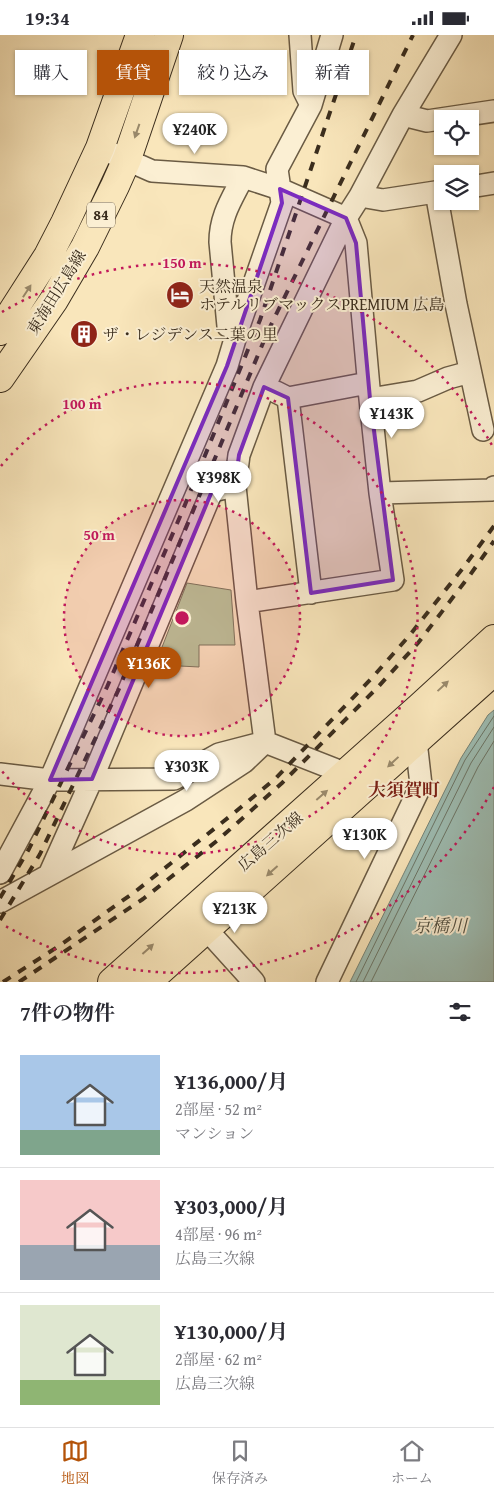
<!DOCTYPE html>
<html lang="ja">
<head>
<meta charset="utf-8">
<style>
	:root { --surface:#fff; --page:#f2f2f3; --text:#2b2b33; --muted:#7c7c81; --line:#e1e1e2; --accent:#b45309 }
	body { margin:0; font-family:"Gentium Book Plus","Noto Serif JP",serif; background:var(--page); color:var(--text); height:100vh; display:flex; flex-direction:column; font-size:19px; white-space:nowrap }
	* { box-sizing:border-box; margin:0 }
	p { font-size:16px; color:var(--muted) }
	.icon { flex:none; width:28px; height:28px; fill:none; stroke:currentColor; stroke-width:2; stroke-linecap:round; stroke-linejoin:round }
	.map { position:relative; height:947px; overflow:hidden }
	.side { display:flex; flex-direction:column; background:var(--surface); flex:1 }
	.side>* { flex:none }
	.hud { position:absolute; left:15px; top:15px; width:465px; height:45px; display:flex; gap:10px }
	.fabs { position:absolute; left:434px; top:75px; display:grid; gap:10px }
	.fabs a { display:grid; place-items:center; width:45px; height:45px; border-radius:0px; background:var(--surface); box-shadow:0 1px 4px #0004; font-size:25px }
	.price { position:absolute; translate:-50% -42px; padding:0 11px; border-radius:18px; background:#fff; color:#222; font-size:16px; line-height:32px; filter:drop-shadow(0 1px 2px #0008) }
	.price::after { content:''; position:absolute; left:50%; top:30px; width:15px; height:11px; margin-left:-8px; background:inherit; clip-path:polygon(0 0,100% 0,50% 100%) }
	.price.selected { background:var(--accent); color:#fff }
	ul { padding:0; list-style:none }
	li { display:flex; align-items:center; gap:15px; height:125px; padding:0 20px }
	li+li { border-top:1px solid var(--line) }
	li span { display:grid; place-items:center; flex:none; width:140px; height:100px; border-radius:0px; color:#555 }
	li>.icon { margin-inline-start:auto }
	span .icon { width:60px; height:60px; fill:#fffc; stroke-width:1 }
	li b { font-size:21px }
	h2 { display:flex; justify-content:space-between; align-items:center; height:60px; padding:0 20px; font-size:21px }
	.tag { padding:0 18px; border-radius:0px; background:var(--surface); box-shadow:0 1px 4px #0004; font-size:18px; line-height:45px }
	.tag.selected { background:var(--accent); color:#fff }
	.status { display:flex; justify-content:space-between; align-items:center; height:35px; padding:0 25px; background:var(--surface); direction:ltr }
	.status svg { height:14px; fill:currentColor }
	.tab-bar { display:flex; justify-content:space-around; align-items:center; height:70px; border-top:1px solid var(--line); background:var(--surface); font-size:14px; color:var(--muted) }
	.tab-bar a { display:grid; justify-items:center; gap:2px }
	.tab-bar .selected { color:var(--accent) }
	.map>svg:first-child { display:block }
	.green { fill:#b8c694; stroke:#797a58 }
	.water { fill:#9ebeb4; stroke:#768478 }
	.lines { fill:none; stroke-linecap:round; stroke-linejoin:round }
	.shore { stroke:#6c7668; stroke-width:1 }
	.minor-casing { stroke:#6a5b44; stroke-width:24 }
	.major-casing { stroke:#3a2d1d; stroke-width:30 }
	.minor { stroke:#fbefd3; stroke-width:21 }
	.major { stroke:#f9e6bb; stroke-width:28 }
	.rail { stroke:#3a2d1d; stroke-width:4; stroke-dasharray:9 9; stroke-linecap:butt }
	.oneway { fill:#9a8a6c }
	.marked { fill:#7b2cbf; fill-opacity:0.2; stroke:#7b2cbf; stroke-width:4; stroke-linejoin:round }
	.ring { fill:none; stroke:#c2185b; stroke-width:2.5; stroke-dasharray:2.5 5 }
	.labels { text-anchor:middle; stroke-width:4; stroke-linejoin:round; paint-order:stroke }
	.shield { fill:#fbefd3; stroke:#746754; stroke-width:1 }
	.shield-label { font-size:15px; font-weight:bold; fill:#3a2d1d }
	.poi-label { font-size:16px; fill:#3a2d1d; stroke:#fbefd3; text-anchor:start }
	.street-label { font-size:16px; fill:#3a2d1d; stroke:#fbefd3 }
	.neighbourhood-label { font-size:18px; font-weight:bold; fill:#7a1f14; stroke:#fbefd3 }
	.water-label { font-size:18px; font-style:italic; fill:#535143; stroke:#fbefd3 }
	.centre { fill:#c2185b; stroke:#fbefd3; stroke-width:2.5 }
	.ring-label { font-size:15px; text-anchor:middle; font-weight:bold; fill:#c2185b; stroke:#fbefd3; stroke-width:4; stroke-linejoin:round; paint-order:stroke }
</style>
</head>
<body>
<div class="status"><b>19:34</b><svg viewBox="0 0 49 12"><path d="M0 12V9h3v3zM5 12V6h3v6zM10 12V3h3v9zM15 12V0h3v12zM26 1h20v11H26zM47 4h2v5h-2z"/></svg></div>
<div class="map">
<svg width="494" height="947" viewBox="0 0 494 947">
	<rect width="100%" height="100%" fill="#f9e6bb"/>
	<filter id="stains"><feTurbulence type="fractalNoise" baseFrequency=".004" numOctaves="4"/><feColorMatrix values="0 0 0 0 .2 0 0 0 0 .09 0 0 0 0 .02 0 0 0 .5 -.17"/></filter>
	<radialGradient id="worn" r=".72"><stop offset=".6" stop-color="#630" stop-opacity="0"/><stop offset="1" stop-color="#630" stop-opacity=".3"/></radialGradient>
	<path class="green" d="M187,548L231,555L235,610H199V632L161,630L157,625Z"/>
	<path class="water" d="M494,675V947H350L461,723L488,680Z"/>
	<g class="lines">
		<path class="shore" d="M356,947L465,725L494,681
			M363,947L471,728L494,692
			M371,947L478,732L494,706"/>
		<g class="minor-casing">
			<path id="minor" d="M300,0L304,56L311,70
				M403,80L427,86L494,76
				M100,113L152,136L243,142L280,154L346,183L356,208L370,364L380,458L393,545L247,567
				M470,152L494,148
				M436,157L456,269L483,395
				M360,161L383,165L442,156
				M238,294L228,291L220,207C220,181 232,164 243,142
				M276,357L288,363L368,348
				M288,363L311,558
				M370,364L418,356L448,343L470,337
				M380,458L492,455L494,452
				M0,739L50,745L174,744L219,719L265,707L357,743
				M0,838L50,745L227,331L238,294L282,168L277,134L311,70L332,0
				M49,840L92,744L212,456L235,451
				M0,867L186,765L244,727L265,707L247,567L235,451L239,420L264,352L346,183L360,161L403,80L451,0
				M197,884L254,947
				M327,947L421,750L416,706"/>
		</g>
		<g class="major-casing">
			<path id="major" d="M0,296L48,221L65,188L100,113L140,0
				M0,343L54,265L85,212L115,151L127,124L169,0
				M112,947L420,672L494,604
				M147,947L494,636"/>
		</g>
		<use href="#minor" class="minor"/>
		<use href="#major" class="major"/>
		<path class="rail" d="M0,863L29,814L107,652L182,477L260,285L356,0
			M0,885L40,819L118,656L268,296L413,0
			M3,947L59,911L136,856L229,782L276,743L371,644L409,601L463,533L494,491
			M19,947L143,864L218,805L282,748L378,652L418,608L470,540L494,506"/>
	</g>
	<defs><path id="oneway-solid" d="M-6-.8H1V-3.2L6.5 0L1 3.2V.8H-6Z" transform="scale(1.25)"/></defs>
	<g class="oneway">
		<use href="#oneway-solid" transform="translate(137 96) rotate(109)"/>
		<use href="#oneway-solid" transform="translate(27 256) rotate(-57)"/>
		<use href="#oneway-solid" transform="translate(443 651) rotate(-43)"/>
		<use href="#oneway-solid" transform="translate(393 727) rotate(137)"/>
		<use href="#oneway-solid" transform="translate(322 760) rotate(-41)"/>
		<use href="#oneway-solid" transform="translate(272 836) rotate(138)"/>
		<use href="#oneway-solid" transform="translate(148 914) rotate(-42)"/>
	</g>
	<path class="marked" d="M280,154L346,183L356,208L370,364L393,545L311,558L288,363L264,352L239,420L235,451L212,456L92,744L50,745L227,331L282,168Z"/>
	<circle cx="182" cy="583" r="118" fill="#c2185b" fill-opacity=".12"/>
	<g class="ring">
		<circle cx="182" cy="583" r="118"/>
		<path d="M1 431A236 236 0 1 1 1 735"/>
		<path d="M494 752A355 355 0 0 1 2 889M2 277A355 355 0 0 1 494 414"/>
	</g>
	<defs>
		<g id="hotel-disc" transform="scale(1.4375)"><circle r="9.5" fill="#8f2418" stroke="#fbefd3"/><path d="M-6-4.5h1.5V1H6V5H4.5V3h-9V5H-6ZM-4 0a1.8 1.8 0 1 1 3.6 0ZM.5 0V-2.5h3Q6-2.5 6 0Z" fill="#fff"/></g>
		<g id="building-disc" transform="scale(1.4375)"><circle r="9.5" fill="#8f2418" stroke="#fbefd3"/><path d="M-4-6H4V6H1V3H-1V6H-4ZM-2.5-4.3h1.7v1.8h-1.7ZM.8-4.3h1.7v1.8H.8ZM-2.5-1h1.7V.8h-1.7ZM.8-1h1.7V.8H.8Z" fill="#fff"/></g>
	</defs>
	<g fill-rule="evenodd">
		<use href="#hotel-disc" x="180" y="260"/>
		<use href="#building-disc" x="84" y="299"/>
	</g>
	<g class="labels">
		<rect class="shield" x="87" y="167.5" width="28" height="25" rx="4"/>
		<g class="shield-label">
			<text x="101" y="185">84</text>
		</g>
		<g class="poi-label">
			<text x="199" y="257">天然温泉<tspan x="199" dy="18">ホテルリブマックスPREMIUM 広島</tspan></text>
			<text x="103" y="305">ザ・レジデンス二葉の里</text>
		</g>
		<g class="street-label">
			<text transform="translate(56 257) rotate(-58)" y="6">東海田広島線</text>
			<text transform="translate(270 806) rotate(-41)" y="6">広島三次線</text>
		</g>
		<g class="neighbourhood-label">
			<text x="404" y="761">大須賀町</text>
		</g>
		<g class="water-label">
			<text x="440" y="897">京橋川</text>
		</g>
	</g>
	<circle cx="182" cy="583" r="8" class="centre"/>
	<g class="ring-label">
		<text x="182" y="233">150 m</text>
		<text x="82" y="374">100 m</text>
		<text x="99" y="505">50 m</text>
	</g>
	<rect width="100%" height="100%" filter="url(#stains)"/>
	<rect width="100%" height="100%" fill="url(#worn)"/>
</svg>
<div class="fabs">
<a><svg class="icon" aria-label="locate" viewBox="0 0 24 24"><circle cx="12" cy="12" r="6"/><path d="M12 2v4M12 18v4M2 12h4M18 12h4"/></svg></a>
<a><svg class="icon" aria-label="layers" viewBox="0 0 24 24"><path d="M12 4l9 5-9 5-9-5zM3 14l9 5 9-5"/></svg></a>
</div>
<b class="price" style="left:195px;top:120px">¥240K</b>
<b class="price" style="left:392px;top:404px">¥143K</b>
<b class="price" style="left:219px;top:468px">¥398K</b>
<b class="price selected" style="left:149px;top:654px">¥136K</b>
<b class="price" style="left:187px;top:757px">¥303K</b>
<b class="price" style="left:365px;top:825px">¥130K</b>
<b class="price" style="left:235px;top:899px">¥213K</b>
<div class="hud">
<a class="tag">購入</a>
<a class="tag selected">賃貸</a>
<a class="tag">絞り込み</a>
<a class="tag">新着</a>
</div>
</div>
<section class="side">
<h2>7件の物件<svg class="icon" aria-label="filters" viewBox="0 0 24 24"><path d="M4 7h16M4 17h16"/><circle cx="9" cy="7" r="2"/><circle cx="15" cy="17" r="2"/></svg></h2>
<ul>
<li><span style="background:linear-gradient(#a9c7e8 75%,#7fa58c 0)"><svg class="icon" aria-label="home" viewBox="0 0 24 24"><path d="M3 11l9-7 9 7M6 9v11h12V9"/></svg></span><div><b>¥136,000/月</b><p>2部屋 · 52 m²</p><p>マンション</p></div></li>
<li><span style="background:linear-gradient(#f6c9c9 65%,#9aa5b1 0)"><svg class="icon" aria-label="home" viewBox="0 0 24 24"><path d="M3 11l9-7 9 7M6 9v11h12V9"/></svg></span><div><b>¥303,000/月</b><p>4部屋 · 96 m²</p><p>広島三次線</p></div></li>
<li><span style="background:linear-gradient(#dfe7d0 75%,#8fb573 0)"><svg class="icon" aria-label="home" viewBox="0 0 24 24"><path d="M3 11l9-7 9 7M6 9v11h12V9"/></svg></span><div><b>¥130,000/月</b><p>2部屋 · 62 m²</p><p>広島三次線</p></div></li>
</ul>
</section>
<nav class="tab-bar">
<a class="selected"><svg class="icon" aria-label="map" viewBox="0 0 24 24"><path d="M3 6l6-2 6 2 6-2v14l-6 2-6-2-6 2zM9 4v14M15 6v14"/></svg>地図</a>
<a><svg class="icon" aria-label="saved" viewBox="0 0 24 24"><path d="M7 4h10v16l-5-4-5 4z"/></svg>保存済み</a>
<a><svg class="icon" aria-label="home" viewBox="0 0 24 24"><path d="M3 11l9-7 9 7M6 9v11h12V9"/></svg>ホーム</a>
</nav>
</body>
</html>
